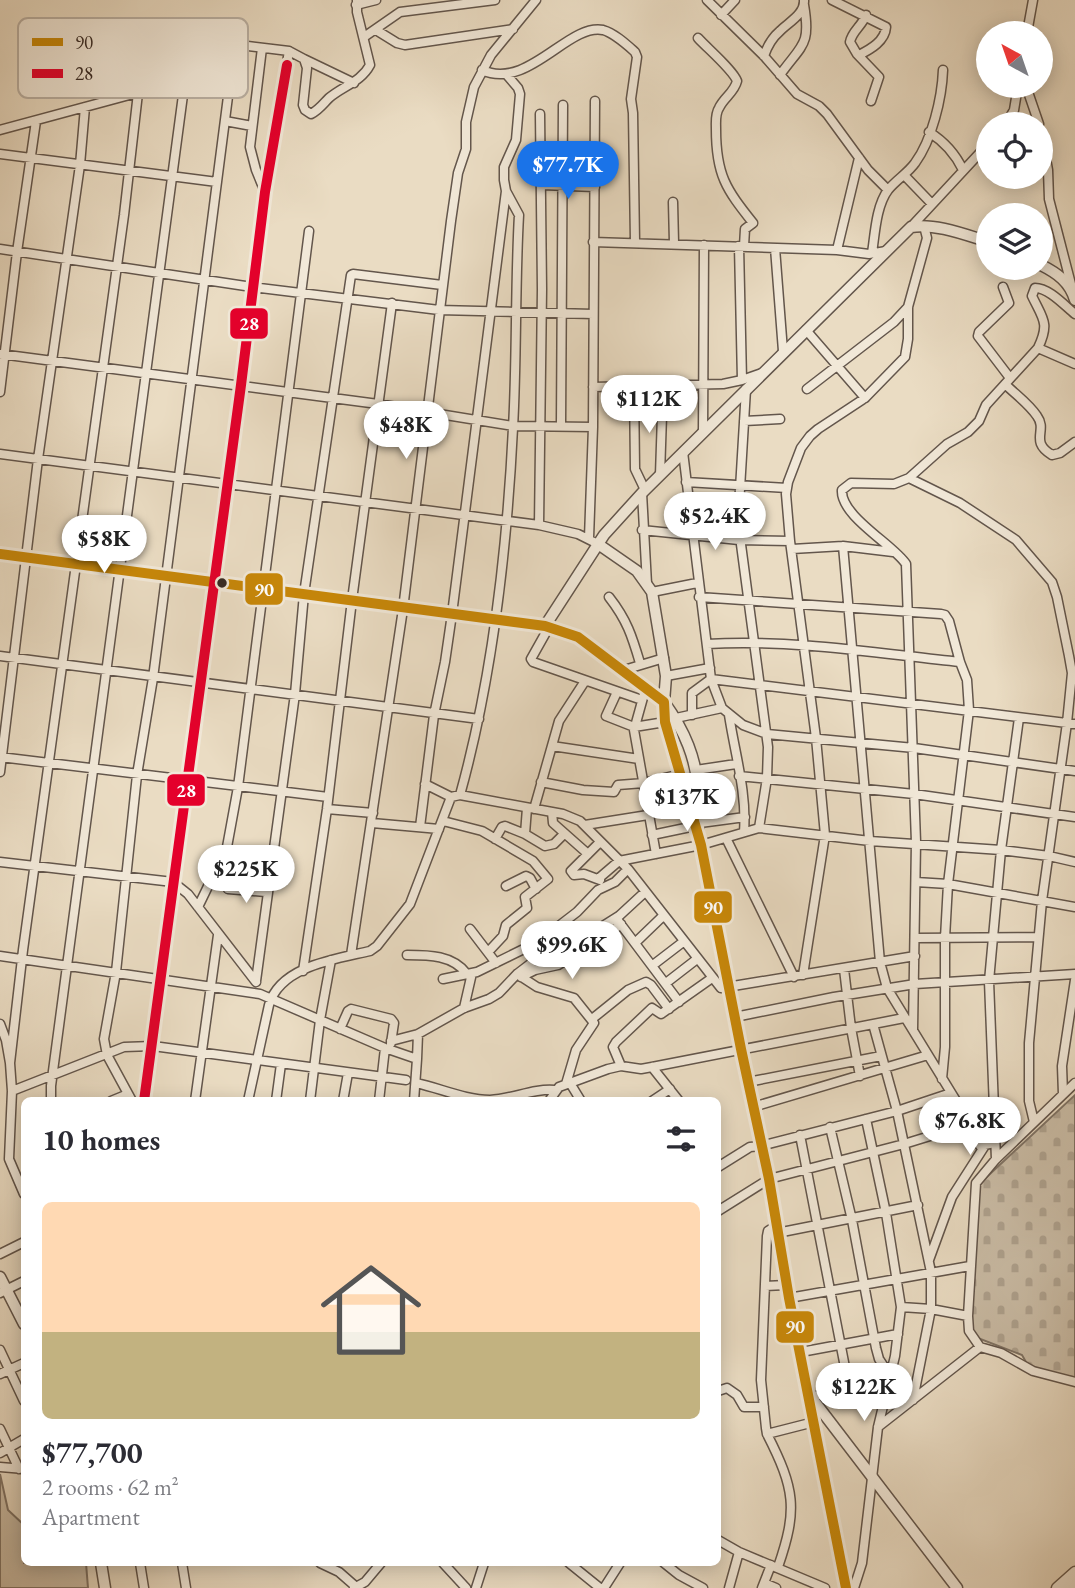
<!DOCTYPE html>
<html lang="en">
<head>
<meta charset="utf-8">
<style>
	:root { --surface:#fff; --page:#f2f2f3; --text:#2b2b33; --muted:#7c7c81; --accent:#1a73e8 }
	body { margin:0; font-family:"EB Garamond",serif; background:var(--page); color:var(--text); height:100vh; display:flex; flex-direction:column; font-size:26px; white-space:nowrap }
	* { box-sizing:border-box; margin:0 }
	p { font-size:23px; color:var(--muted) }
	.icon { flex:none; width:38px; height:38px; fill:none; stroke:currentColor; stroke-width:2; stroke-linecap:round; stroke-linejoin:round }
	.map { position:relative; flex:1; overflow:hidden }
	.panel { position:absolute; left:21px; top:1097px; width:700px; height:469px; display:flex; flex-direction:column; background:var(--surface); border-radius:10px; box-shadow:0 4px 18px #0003 }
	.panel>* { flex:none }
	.needle { width:46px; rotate:320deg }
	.fabs { position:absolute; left:976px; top:21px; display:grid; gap:14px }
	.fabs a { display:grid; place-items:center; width:77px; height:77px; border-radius:50%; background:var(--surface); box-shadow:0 4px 18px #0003; font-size:35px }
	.price { position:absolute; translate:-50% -60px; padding:0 16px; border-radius:24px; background:#fff; color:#222; font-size:23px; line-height:46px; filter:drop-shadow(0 2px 4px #0008) }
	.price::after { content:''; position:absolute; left:50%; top:42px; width:21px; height:16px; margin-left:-10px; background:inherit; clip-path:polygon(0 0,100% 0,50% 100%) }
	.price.active { background:var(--accent); color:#fff }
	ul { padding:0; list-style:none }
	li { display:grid; align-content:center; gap:14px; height:371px; padding:0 21px }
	li span { display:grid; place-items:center; height:217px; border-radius:10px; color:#555 }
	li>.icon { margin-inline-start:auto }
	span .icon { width:126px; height:126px; fill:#fffc; stroke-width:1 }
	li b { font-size:30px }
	h2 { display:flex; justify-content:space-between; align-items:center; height:84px; padding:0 21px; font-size:30px }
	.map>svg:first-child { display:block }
	.grass { fill:#cbbea8; stroke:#807466; stroke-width:2 }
	.cemetery { fill:url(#cemetery-stones); stroke:#807466; stroke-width:2 }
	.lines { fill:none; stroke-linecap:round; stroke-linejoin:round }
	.minor-casing { stroke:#63564c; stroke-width:11 }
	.tertiary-casing { stroke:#63564c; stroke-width:13 }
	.minor { stroke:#f1e8d8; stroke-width:8 }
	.tertiary { stroke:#f1e8d8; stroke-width:10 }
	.bus-1-casing { stroke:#f1e8d8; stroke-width:16 }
	.bus-2-casing { stroke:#f1e8d8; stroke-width:16 }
	.bus-1 { stroke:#c78709; stroke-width:10 }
	.bus-2 { stroke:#e4002b; stroke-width:10 }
	.bus-dot { fill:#362924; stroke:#f1e8d8; stroke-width:2.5 }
	.key { fill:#f1e8d8; stroke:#b9afa2; stroke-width:2 }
	.key-label { font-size:19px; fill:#362924 }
	.line-badge { stroke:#f1e8d8; stroke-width:2.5 }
	.badge-label { font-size:19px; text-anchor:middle; font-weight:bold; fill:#fff }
</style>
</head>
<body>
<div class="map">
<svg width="1075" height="1588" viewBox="0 0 1075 1588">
	<defs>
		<pattern id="cemetery-stones" width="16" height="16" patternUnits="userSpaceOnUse" patternTransform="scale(1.75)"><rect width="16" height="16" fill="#cbbea8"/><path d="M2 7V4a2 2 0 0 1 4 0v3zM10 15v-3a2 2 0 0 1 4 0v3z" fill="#afa390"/></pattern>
	</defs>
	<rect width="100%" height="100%" fill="#eadcc3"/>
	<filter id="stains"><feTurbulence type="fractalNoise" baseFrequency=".00286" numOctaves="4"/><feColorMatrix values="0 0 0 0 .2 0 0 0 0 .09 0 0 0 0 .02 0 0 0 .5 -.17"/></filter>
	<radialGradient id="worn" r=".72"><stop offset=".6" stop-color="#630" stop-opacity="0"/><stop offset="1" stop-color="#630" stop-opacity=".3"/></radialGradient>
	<path class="grass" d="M0,1474L8,1510L24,1525V1563H86L88,1588H0Z"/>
	<path class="cemetery" d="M1075,1095V1380L1030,1369L1022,1355L970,1335L977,1186Z"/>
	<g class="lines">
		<g class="minor-casing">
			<path id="minor" d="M707,0L764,56L797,94L819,106L827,114L868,170L888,190
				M832,0L886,27C885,41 871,49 859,55
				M356,5L376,0
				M721,15L735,0
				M866,15C862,26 852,31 850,42L857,54L879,77L871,101
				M376,30L397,43L405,45L513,29
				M1027,33L1033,0
				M364,37L400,12L495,0
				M698,38C707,48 733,70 737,81C734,93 724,97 719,108C715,114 716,122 716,129C716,175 726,189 753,223L745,229L744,246
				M262,48L250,147L256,170L265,192
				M764,56C767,47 773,37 780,31C789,22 805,14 804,0
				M304,59L354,83
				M482,70C528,91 568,23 603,30C614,33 626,44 635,52L637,57L631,99L633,113L635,242
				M780,75C802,44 811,46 804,5
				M1026,86L1039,124
				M225,121L252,126
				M1006,124L1014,110L1018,86
				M0,130L185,80L232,60
				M929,132C945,142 955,153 963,170
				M1041,132L1048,170L1049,199L1072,288
				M0,154L217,182
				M905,176L932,204
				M542,185L595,187
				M673,202L674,243
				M911,227L989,143
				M593,242L837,250L869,254L886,251
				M739,246L742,380
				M775,248L783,351
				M0,249L252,287L439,310L593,314
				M837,250L859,158
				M872,253C875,234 876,206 888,190C896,180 908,173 915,163C932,140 942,98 943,70
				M1003,287L1009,303L979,332L978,336L1010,378
				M806,330L865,398
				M1038,348L1075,364
				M0,354L378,404L513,426L593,427
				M1005,384C1015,394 1029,404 1037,416C1048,431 1029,441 1052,455L1060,453L1075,442
				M634,386L635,469L645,490
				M593,387L723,384L742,380L762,373
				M746,389L738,522L768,747L767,778L759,828
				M807,389L894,322L908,307
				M0,392L17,252L36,121
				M744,421L780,419
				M561,425L563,105
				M703,433L704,245
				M0,454L539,525L578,534L598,544
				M660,475L663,385
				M909,478L960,503L1016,540L1052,582L1057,597L1069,656L1072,673L1067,723L1042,901L1029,1043V1101L1034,1122
				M686,482L787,488
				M642,493L647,584
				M539,525L542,289L540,114
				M642,530L739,540L790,541
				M589,538L593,427L595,101
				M843,546L880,962L887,988L963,1112L980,1146L994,1143
				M792,549L843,546L893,552
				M214,584L265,192L289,51
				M652,592L697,583
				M609,597C627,620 632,636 640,663
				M699,597L941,614L945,615L949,621L960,662L967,680L969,710L948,884L945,938V1047L942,1079
				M549,627L531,659L533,662L642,700
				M707,644C792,639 875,653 960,662
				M0,656L479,719
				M624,670L664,658
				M666,676L710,668
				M646,687L634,730L656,854
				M617,692L606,716L634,727L665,722
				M722,708L743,725L767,734L914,748L1075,771
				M692,715V693L711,679L1075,724
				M729,715C735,754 747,793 744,832
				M676,718L722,708L711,679L683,452
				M552,746L639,759
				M0,757L328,797
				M696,770L736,764
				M0,772L38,459L80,165L85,107
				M739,776L914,794L1075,817
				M541,782L583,790L614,792L618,785L644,783L681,774
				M425,784L451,797L460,795L563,814L580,821L628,869L721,988L915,956
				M460,795C493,676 507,550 513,428C517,357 515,286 519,215L506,191L504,180V167L516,140L520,94L518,88L506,74
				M327,809L373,813
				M534,809L559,721L585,681
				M552,812L553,823L588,854
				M443,821L482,831L533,861L548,879L525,897L527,908L506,925L503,936L489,951
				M372,823L439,829
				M700,823L745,817
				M585,825L648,815
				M420,827L434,715L445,662L452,614L506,191
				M525,834L527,808
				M652,835L695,826
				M726,838L794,977
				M495,839L502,827L505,826L525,834L545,846L554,844L564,834
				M0,862L173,882L188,894L256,982
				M598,879L619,861L701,845L759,828L870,841L1001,850L1049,856L1075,862
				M600,880L584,874L574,875L571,871L600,842
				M916,882L948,884L1075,907
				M506,886L526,876L530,878L536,889
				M228,889L266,892
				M198,907L227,847L238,787L309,231
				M616,918L679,1002
				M470,929L496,963
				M592,933L619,916L645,892
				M916,938L1038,937
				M636,942L663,916
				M351,955L403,609L451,221L458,173L466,149V122L474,87L491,55L536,0
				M407,955C429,955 453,955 467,974
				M0,956L260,994L385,1048L417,1059L414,1101
				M653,965L683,942
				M844,969L851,1028L860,1076
				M303,971L327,809L352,600L392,303
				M517,974L537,987L574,998L594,1023L576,1050L566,1084
				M803,975L825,835L816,738L790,541L786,494L788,482L801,448L810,436L818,429L865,398L905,357L908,339V307L927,238L924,226
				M521,977L535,970L558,965L608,934L621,924
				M443,979L477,972L538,942L577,912L598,890L615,882L628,869
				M256,981L295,694L304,594L351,275L353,274L442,285
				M666,983L697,959
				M464,1008L472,973
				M735,1017L834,997L915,984L1075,974
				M592,1019L628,990L646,982L651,985L669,1009
				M0,1024L6,1040L10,1063L12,1091L9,1159L24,1194
				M873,1024L897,1111L931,1272V1309L913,1400
				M340,1029L348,1011L351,1009L391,1019L394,1023L391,1043
				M913,1030L916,842L906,564C894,545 840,516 842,490L851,483L894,484L909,478L947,444L968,432L979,421L986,405L1038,348C1050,323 1043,319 1032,296L1035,288C1049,288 1064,305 1075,314
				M391,1041L418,1034L464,1008L489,999L499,993L517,974L576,929L592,933L597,939
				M417,1059L418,1034
				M10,1063L23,950L124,215L138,93
				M621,1066L613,1047L616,1042L652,1008L661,1014L712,978
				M652,1067L679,1101
				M748,1082L881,1056
				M416,1083C440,1088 465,1100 490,1100C513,1099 533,1088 555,1090
				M570,1083L581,1101
				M1075,1083L996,1159L976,1183L968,1316L969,1331L980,1347L1001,1353L1033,1371L1075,1382
				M12,1091L124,1047L153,1046L406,1080
				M1063,1094L1062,1066L1075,980
				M51,1101V1086L185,80
				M111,1101L128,1094
				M132,1101L107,1055L104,1039L116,972L137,775L153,678L234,50L240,45L289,51L304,59L307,68L303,105L305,110L311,114C319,110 323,104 329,98C343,86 361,82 370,65L357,12V0
				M195,1101L218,935
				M248,1101L269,1005C280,966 336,959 370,951L377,946L410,904L451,797
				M276,1101L281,1064
				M310,1101L320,1020L331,960
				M343,1101L348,1073
				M379,1101L385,1048
				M549,1101L559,1087L608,1069L621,1066L641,1069L652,1067L904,1018
				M652,1101L670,1089
				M753,1107L928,1055
				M830,1127L852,1220L876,1348L879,1359L890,1376
				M800,1135L849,1388L811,1397
				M996,1159L989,981L1001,850L1019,718
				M718,1167L750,1147L761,1146L897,1111L951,1093
				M718,1211L769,1179L904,1144L969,1124
				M776,1226L768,1231L767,1236L761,1380L766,1428L767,1434L814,1422
				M777,1233L918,1205
				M0,1254L24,1242
				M929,1260L952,1197L984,1147
				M765,1286L786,1285
				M0,1293L24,1281
				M789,1298L970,1266
				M901,1307L931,1309L968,1316
				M0,1350L24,1401
				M801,1352L898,1334
				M0,1374L24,1363
				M849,1388L869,1384L886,1387
				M718,1391L727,1388L737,1395L744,1407H764
				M878,1427L980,1347
				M0,1429L19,1469
				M767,1434C795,1489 798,1509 778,1567
				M0,1453L24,1439
				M0,1467L24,1469
				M718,1540L739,1552L825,1588
				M140,1563L144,1588
				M182,1563L186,1588
				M320,1563L339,1572L355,1586
				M443,1563L466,1588
				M569,1563L600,1588
				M664,1563L679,1575L703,1588
				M764,1583L776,1588
				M354,1588L365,1582L381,1563
				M476,1588L484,1563
				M604,1588L620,1563
				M729,1588L739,1552
				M762,1588L771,1565
				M854,1588L862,1563L878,1427L895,1356L901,1307L886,1213L866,1119"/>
		</g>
		<g class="tertiary-casing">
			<path id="tertiary" d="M1041,265C1057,273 1070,282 1075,300
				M598,544L637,571L652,592L666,676L664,702C685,731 696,758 699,794C700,805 701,817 698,828
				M0,554L545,626L578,637L664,702L665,722L701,845L741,1049L769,1179L789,1298L846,1588
				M545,626L604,535L642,493L911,227C936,223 966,235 989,242
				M144,1101L214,584
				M0,1277L24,1324
				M811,1397L957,1588
				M101,1563L105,1588
				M1057,1588L1075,1572
				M1069,1588L1075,1583"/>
		</g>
		<use href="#minor" class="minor"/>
		<use href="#tertiary" class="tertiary"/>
		<g class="bus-1-casing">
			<path id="bus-1" d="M0,554L545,626L578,637L664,702L665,722L701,845L741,1049L769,1179L789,1298L846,1588"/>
		</g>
		<g class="bus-2-casing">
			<path id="bus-2" d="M144,1101L241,385L265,192L287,65"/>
		</g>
		<use href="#bus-1" class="bus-1"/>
		<use href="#bus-2" class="bus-2"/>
	</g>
	<circle class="bus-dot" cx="222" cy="583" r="6"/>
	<rect x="18" y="18" width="230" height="80" rx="10" class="key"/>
	<rect x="32" y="38" width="31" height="8" fill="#c78709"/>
	<rect x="32" y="69" width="31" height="9" fill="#e4002b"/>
	<g class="key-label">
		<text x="75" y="49">90</text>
		<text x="75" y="80">28</text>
	</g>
	<g class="line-badge">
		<rect x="229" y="307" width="40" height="33" rx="7" fill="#e4002b"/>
		<rect x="244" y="572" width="40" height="34" rx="7" fill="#c78709"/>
		<rect x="166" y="773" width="40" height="34" rx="7" fill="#e4002b"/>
		<rect x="693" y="890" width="40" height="34" rx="7" fill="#c78709"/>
		<rect x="775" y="1310" width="40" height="34" rx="7" fill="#c78709"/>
	</g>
	<g class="badge-label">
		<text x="249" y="330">28</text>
		<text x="264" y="596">90</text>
		<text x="186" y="797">28</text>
		<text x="713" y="914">90</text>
		<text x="795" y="1333">90</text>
	</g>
	<rect width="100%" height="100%" filter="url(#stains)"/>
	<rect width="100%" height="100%" fill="url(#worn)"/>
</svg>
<div class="fabs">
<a><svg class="needle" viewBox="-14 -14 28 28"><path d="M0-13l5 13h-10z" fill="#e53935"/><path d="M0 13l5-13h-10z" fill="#7c7c81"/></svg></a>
<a><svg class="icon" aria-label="locate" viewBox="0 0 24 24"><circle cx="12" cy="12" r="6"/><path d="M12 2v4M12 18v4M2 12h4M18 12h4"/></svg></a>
<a><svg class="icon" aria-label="layers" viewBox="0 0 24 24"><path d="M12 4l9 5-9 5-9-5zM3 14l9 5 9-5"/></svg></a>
</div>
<b class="price active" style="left:568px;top:201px">$77.7K</b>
<b class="price" style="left:649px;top:435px">$112K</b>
<b class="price" style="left:406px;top:461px">$48K</b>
<b class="price" style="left:715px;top:552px">$52.4K</b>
<b class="price" style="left:104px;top:575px">$58K</b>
<b class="price" style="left:687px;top:833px">$137K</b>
<b class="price" style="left:246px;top:905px">$225K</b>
<b class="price" style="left:572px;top:981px">$99.6K</b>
<b class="price" style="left:970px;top:1157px">$76.8K</b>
<b class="price" style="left:864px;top:1423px">$122K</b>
<section class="panel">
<h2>10 homes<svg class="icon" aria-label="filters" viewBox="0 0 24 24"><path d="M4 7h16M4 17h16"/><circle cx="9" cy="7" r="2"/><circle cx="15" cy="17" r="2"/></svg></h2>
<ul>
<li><span style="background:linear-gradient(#ffd9b3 60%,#c2b280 0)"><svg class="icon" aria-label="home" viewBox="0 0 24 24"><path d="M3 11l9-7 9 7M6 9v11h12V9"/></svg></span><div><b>$77,700</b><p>2 rooms · 62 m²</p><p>Apartment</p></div></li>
</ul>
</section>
</div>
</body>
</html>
